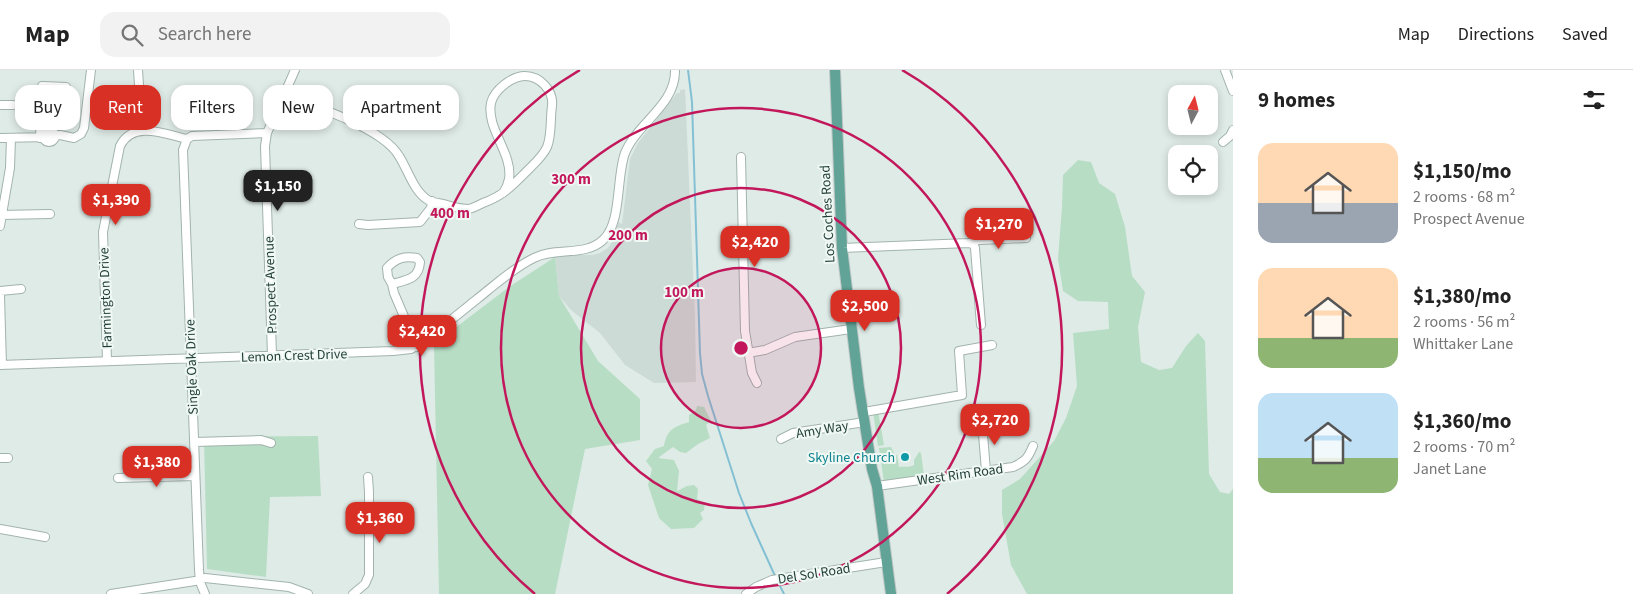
<!DOCTYPE html>
<html lang="en">
<head>
<meta charset="utf-8">
<style>
	:root { --surface:#fff; --page:#f2f2f2; --text:#222; --muted:#767676; --line:#e0e0e0; --accent:#d93025 }
	body { margin:0; font-family:"Source Sans 3",sans-serif; background:var(--page); color:var(--text); height:100vh; display:flex; flex-direction:column; font-size:19px; white-space:nowrap }
	* { box-sizing:border-box; margin:0 }
	p { font-size:16px; color:var(--muted) }
	.icon { flex:none; width:28px; height:28px; fill:none; stroke:currentColor; stroke-width:2; stroke-linecap:round; stroke-linejoin:round }
	.map { position:relative; flex:1; overflow:hidden }
	.drawer { display:flex; flex-direction:column; background:var(--surface); width:400px }
	.drawer>* { flex:none }
	.guide { position:absolute; left:15px; top:15px; width:475px; height:45px; display:flex; gap:10px }
	.needle { width:32px; rotate:7deg }
	.controls { position:absolute; left:1168px; top:15px; display:grid; gap:10px }
	.controls a { display:grid; place-items:center; width:50px; height:50px; border-radius:10px; background:var(--surface); box-shadow:0 2px 8px #0003; font-size:25px }
	.price { position:absolute; translate:-50% -42px; padding:0 11px; border-radius:10px; background:var(--accent); color:#fff; font-size:16px; line-height:32px; filter:drop-shadow(0 1px 2px #0008) }
	.price::after { content:''; position:absolute; left:50%; top:30px; width:15px; height:11px; margin-left:-8px; background:inherit; clip-path:polygon(0 0,100% 0,50% 100%) }
	.price.on { background:#222; color:#fff }
	ul { padding:0; list-style:none }
	li { display:flex; align-items:center; gap:15px; height:125px; padding:0 25px }
	li span { display:grid; place-items:center; flex:none; width:140px; height:100px; border-radius:15px; color:#555 }
	li>.icon { margin-inline-start:auto }
	span .icon { width:60px; height:60px; fill:#fffc; stroke-width:1 }
	li b { font-size:21px }
	h2 { display:flex; justify-content:space-between; align-items:center; height:60px; padding:0 25px; font-size:21px }
	.chip { padding:0 18px; border-radius:15px; background:var(--surface); box-shadow:0 2px 8px #0003; font-size:18px; line-height:45px }
	.chip.on { background:var(--accent); color:#fff }
	header { display:flex; align-items:center; gap:30px; box-sizing:border-box; height:70px; padding:0 25px; background:var(--surface); border-bottom:1px solid var(--line) }
	header strong { font-size:24px }
	nav { display:flex; gap:28px; margin-inline-start:auto; font-size:18px }
	.search { width:350px; height:45px; background:var(--page); display:flex; align-items:center; gap:12px; box-sizing:border-box; padding:0 18px; border-radius:15px; color:var(--muted); font-size:19px }
	main { display:flex; flex:1; min-height:0 }
	.map>svg:first-child { display:block }
	.built { fill:#cddbd6 }
	.green { fill:#b7ddc4 }
	.lines { fill:none; stroke-linecap:round; stroke-linejoin:round }
	.stream { stroke:#84c0d3; stroke-width:2 }
	.minor-casing { stroke:#a2b3ae; stroke-width:10 }
	.major-casing { stroke:#c0c8c7; stroke-width:12 }
	.minor { stroke:#fff; stroke-width:8 }
	.major { stroke:#62a397; stroke-width:10 }
	.ring { fill:none; stroke:#c2185b; stroke-width:2.5 }
	.culture-dot { fill:#0f9aa8; stroke:#f0f8f4; stroke-width:2 }
	.labels { text-anchor:middle; stroke-width:4; stroke-linejoin:round; paint-order:stroke }
	.street-label { font-size:14px; fill:#1f3c36; stroke:#f0f8f4 }
	.culture-label { font-size:14px; fill:#0d838f; stroke:#f0f8f4; text-anchor:end }
	.centre { fill:#c2185b; stroke:#f0f8f4; stroke-width:2.5 }
	.ring-label { font-size:15px; text-anchor:middle; font-weight:bold; fill:#c2185b; stroke:#f0f8f4; stroke-width:4; stroke-linejoin:round; paint-order:stroke }
</style>
</head>
<body>
<header>
<strong>Map</strong>
<div class="search"><svg class="icon" aria-label="search" viewBox="0 0 24 24"><circle cx="10" cy="10" r="6"/><path d="M15 15l6 6"/></svg>Search here</div>
<nav><a>Map</a><a>Directions</a><a>Saved</a></nav>
</header>
<main>
<div class="map">
<svg width="1233" height="524" viewBox="0 0 1233 524">
	<rect width="100%" height="100%" fill="#dfebe7"/>
	<path class="built" d="M685,19L695,247L696,312L654,313L625,295L600,263L571,240L559,226L555,187L568,185H592L600,183L608,178L614,170L618,152L622,154L630,89L638,73L677,23H680V20Z"/>
	<path class="green" d="M1078,90L1091,92L1099,113L1115,124L1125,157L1132,206L1145,222L1138,257L1141,292L1159,300L1172,298L1186,276L1198,263L1205,271L1209,404L1220,422L1229,424L1233,419V524H1027L1011,495L1002,444V420L1020,409L1054,371L1066,348L1077,316L1073,263L1109,259L1108,232L1078,231L1063,221L1058,189L1062,137L1063,105Z
		M555,187L559,226L598,291L640,329V370L585,379L555,524H439L434,274L509,217Z
		M697,336L704,337L711,351L706,355L710,368L698,374L686,383L680,382L673,377L658,388L674,390L679,401L677,421L687,416L694,415L698,419L697,429L705,433L704,440L700,443L703,449L694,458L671,459L659,448L648,415L652,399L646,391L655,379L664,376C667,359 674,357 689,352V345L696,340Z
		M878,341L884,375L878,376L873,342Z
		M318,366L321,426L270,427L266,507L207,499L204,367Z
		M891,377L895,385H897L899,397C904,396 908,398 914,395V390L919,382L921,383L924,406L884,412L879,378Z"/>
	<g class="lines">
		<path class="stream" d="M688,0L692,32L700,283L702,304L708,326L739,423L751,453L775,506
			M779,514L784,524"/>
		<g class="minor-casing">
			<path id="minor" d="M138,0L142,60
				M1225,0L1233,21
				M285,24C317,38 352,48 381,68C388,73 395,79 399,86C408,100 414,122 428,130C433,133 441,133 447,135C454,137 462,139 469,139C473,138 479,135 483,133C503,126 513,115 528,100C535,93 543,86 547,77C552,65 550,49 552,36C554,21 540,6 525,6C512,6 494,20 491,33C486,59 513,83 509,109C508,114 506,119 503,123
				M0,35H13
				M43 66a6 6 0 1 1 12 0a6 6 0 1 1-12 0Z
				M0,68L49,67L60,65L74,68L81,64L84,58L91,0
				M40,68L42,16L66,17
				M187,69L183,80L199,500L200,512L205,524
				M187,69L192,66L267,63
				M1223,72L1230,66L1233,60
				M741,87L745,261L752,303L757,313
				M0,145L50,144
				M359,154L368,155L420,152L431,138L432,131
				M0,156L10,98L11,68
				M969,173L979,170L1026,168
				M842,178L969,173L973,174L975,178L981,255
				M392,214C407,210 419,209 420,192L417,188C404,186 396,188 387,198L388,207L392,214L394,223L417,277
				M0,221L21,219
				M0,226L2,295
				M748,283L765,280L795,267L851,259
				M272,285L265,76L267,63L295,0
				M107,291L103,162L120,76C133,50 165,64 187,69
				M0,295L393,281L411,279L422,273C444,256 466,238 487,221C502,209 517,196 534,188C555,177 585,187 603,170C622,153 616,107 625,83C637,53 676,35 675,0
				M864,342L962,325L959,281L992,275
				M982,352L986,401
				M781,369L793,363L865,352
				M194,372L261,370L271,373
				M0,388H8
				M118,408L195,406
				M877,416L1013,397C1026,391 1028,388 1033,376
				M0,459L45,467
				M111,524L195,511L205,508L289,517L308,524
				M353,524L365,514L369,505V422L368,407
				M746,524L756,517L772,510L886,492"/>
		</g>
		<g class="major-casing">
			<path id="major" d="M835,0L842,178L859,318L872,399L877,416L891,524"/>
		</g>
		<use href="#minor" class="minor"/>
		<use href="#major" class="major"/>
	</g>
	<circle cx="741" cy="278" r="80" fill="#c2185b" fill-opacity=".12"/>
	<g class="ring">
		<circle cx="741" cy="278" r="80"/>
		<circle cx="741" cy="278" r="160"/>
		<circle cx="741" cy="278" r="240"/>
		<path d="M535 524A321 321 0 0 1 580 0M902 0A321 321 0 0 1 947 524"/>
	</g>
	<circle class="culture-dot" cx="905" cy="387" r="5"/>
	<g class="labels">
		<g class="street-label">
			<text transform="translate(827 144) rotate(-93)" y="5">Los Coches Road</text>
			<text transform="translate(270 215) rotate(-92)" y="5">Prospect Avenue</text>
			<text transform="translate(105 228) rotate(-92)" y="5">Farmington Drive</text>
			<text transform="translate(294 285) rotate(-2)" y="5">Lemon Crest Drive</text>
			<text transform="translate(191 297) rotate(-92)" y="5">Single Oak Drive</text>
			<text transform="translate(822 359) rotate(-9)" y="5">Amy Way</text>
			<text transform="translate(960 404) rotate(-8)" y="5">West Rim Road</text>
			<text transform="translate(814 503) rotate(-9)" y="5">Del Sol Road</text>
		</g>
		<g class="culture-label">
			<text x="895" y="392">Skyline Church</text>
		</g>
	</g>
	<circle cx="741" cy="278" r="8" class="centre"/>
	<g class="ring-label">
		<text x="571" y="114">300 m</text>
		<text x="450" y="148">400 m</text>
		<text x="628" y="170">200 m</text>
		<text x="684" y="227">100 m</text>
	</g>
</svg>
<div class="controls">
<a><svg class="needle" viewBox="-14 -14 28 28"><path d="M0-13l5 13h-10z" fill="#e53935"/><path d="M0 13l5-13h-10z" fill="#767676"/></svg></a>
<a><svg class="icon" aria-label="locate" viewBox="0 0 24 24"><circle cx="12" cy="12" r="6"/><path d="M12 2v4M12 18v4M2 12h4M18 12h4"/></svg></a>
</div>
<b class="price on" style="left:278px;top:142px">$1,150</b>
<b class="price" style="left:116px;top:156px">$1,390</b>
<b class="price" style="left:999px;top:180px">$1,270</b>
<b class="price" style="left:755px;top:198px">$2,420</b>
<b class="price" style="left:865px;top:262px">$2,500</b>
<b class="price" style="left:422px;top:287px">$2,420</b>
<b class="price" style="left:995px;top:376px">$2,720</b>
<b class="price" style="left:157px;top:418px">$1,380</b>
<b class="price" style="left:380px;top:474px">$1,360</b>
<div class="guide">
<a class="chip">Buy</a>
<a class="chip on">Rent</a>
<a class="chip">Filters</a>
<a class="chip">New</a>
<a class="chip">Apartment</a>
</div>
</div>
<section class="drawer">
<h2>9 homes<svg class="icon" aria-label="filters" viewBox="0 0 24 24"><path d="M4 7h16M4 17h16"/><circle cx="9" cy="7" r="2"/><circle cx="15" cy="17" r="2"/></svg></h2>
<ul>
<li><span style="background:linear-gradient(#ffd9b3 60%,#9aa5b1 0)"><svg class="icon" aria-label="home" viewBox="0 0 24 24"><path d="M3 11l9-7 9 7M6 9v11h12V9"/></svg></span><div><b>$1,150/mo</b><p>2 rooms · 68 m²</p><p>Prospect Avenue</p></div></li>
<li><span style="background:linear-gradient(#ffd9b3 70%,#8fb573 0)"><svg class="icon" aria-label="home" viewBox="0 0 24 24"><path d="M3 11l9-7 9 7M6 9v11h12V9"/></svg></span><div><b>$1,380/mo</b><p>2 rooms · 56 m²</p><p>Whittaker Lane</p></div></li>
<li><span style="background:linear-gradient(#bfe0f5 65%,#8fb573 0)"><svg class="icon" aria-label="home" viewBox="0 0 24 24"><path d="M3 11l9-7 9 7M6 9v11h12V9"/></svg></span><div><b>$1,360/mo</b><p>2 rooms · 70 m²</p><p>Janet Lane</p></div></li>
</ul>
</section>
</main>
</body>
</html>
